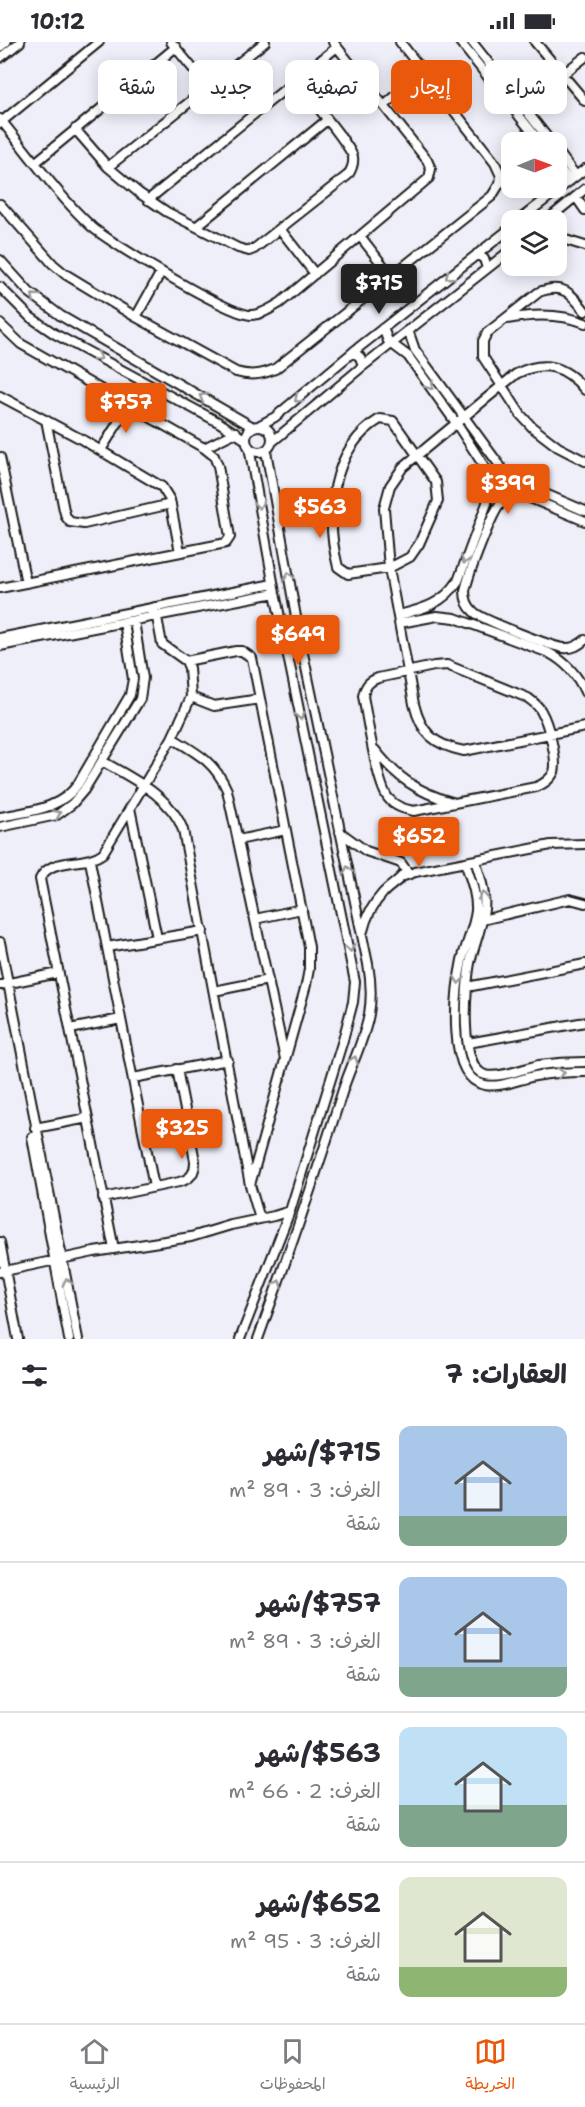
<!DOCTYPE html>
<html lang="ar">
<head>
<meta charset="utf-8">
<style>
	:root { --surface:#fff; --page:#f2f2f3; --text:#2b2b33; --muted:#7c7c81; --line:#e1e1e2; --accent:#ea580c }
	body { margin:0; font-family:"Shantell Sans","Playpen Sans Arabic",sans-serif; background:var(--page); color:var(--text); direction:rtl; height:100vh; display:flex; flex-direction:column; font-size:22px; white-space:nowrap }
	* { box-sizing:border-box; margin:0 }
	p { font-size:20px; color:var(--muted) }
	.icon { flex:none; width:33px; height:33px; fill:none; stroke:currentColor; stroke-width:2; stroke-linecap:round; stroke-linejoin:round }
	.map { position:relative; height:1297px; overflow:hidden; direction:ltr }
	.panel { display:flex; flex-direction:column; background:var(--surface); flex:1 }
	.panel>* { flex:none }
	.banner { position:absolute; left:18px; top:18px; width:549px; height:54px; direction:rtl; display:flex; gap:12px }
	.needle { width:39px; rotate:89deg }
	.tools { position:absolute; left:501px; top:90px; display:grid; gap:12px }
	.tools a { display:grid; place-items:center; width:66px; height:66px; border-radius:12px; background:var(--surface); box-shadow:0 3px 15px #0003; font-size:30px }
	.price { position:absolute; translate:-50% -51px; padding:0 14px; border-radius:6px; background:var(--accent); color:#fff; font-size:20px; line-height:39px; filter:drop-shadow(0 2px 3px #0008) }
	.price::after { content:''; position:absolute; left:50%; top:36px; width:18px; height:14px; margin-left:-9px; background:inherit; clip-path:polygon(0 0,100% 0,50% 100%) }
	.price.current { background:#222; color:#fff }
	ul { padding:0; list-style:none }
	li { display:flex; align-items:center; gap:18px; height:150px; padding:0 18px }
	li+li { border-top:2px solid var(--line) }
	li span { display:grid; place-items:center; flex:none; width:168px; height:120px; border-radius:12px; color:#555 }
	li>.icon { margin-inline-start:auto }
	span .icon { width:72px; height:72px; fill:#fffc; stroke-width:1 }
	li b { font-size:26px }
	h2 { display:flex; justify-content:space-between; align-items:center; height:72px; padding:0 18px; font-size:26px }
	.tag { padding:0 21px; border-radius:12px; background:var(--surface); box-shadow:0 3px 15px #0003; font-size:21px; line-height:54px }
	.tag.current { background:var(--accent); color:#fff }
	.status { display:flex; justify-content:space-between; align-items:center; height:42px; padding:0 30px; background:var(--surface); direction:ltr }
	.status svg { height:16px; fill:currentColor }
	.tab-bar { display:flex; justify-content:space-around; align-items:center; height:84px; border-top:2px solid var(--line); background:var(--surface); font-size:16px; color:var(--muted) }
	.tab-bar a { display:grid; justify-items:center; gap:3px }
	.tab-bar .current { color:var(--accent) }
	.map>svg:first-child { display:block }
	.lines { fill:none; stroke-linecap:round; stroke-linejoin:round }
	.minor-casing { stroke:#1c1c1c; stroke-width:12 }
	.minor { stroke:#fff; stroke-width:8 }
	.oneway { stroke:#999 }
</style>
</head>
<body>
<div class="status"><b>10:12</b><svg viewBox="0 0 49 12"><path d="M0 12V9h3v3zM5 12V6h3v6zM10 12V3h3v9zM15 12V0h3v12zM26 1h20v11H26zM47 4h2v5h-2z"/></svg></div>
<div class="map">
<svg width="585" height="1297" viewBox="0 0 585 1297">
	<rect width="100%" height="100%" fill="#eeeff9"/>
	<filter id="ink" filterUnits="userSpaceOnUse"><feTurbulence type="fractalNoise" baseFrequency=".0167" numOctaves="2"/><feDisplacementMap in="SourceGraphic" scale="12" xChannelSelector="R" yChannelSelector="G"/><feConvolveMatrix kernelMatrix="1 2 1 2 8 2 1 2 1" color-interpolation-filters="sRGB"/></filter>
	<g filter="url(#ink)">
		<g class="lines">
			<g class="minor-casing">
				<path id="minor" d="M171,0L208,45
					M460,0L540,100
					M472,0L551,100
					M535,0L585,59
					M0,5L6,0
					M0,16L20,0
					M384,64L423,30
					M522,64L585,15
					M0,77C29,112 59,155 92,185C112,202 229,273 251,273C262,273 271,266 280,261L429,136L431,127L427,118L333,0
					M0,81L99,0
					M75,87L108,125L139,151L167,170L238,206L249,209L254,207L348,133C352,127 354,122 353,115C349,101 307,53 296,38
					M556,107L576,134
					M36,120L176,5
					M556,122L570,139
					M108,125L265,0
					M576,155L585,168
					M148,158L337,5
					M0,162L53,222L65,232L136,275L236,330C250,334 261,333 275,327L492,154L500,141L501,134L495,121L400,0
					M519,178L585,127
					M547,178L585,147
					M197,184L327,78
					M280,187L315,232
					M360,194L392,235
					M556,195L585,204
					M477,212L484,217L487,226
					M0,218L29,250L61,274L253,385
					M0,245L30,275L55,292L220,381L246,398
					M585,269C571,251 563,241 539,250L487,291L483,299V315L521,373L532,385L558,405L585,419
					M136,275L161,230
					M507,277C533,272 560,271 585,281
					M0,282L21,302L204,406L214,414L218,424L230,495L226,501L0,546
					M383,286L388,299L408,314L456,381L482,421L486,430L488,451L487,461L458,539C443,562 423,567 399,573
					M408,288L415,308L506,432L522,442L585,469
					M353,310L360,315L363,324
					M585,348C565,323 544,318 516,332L403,425L390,444L384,466L389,526L414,662C421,691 434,703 464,709L585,685
					M0,354L81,397L162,445L170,458L180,510
					M380,377L393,379L436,440L438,459L419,502L410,515L389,526L348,532L338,525C325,475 330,407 380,377Z
					M46,378L64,468L66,475L70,480L84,482L171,462
					M260,383L275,375L353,310L512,185
					M246 397a13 13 0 1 1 26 0a13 13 0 1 1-26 0Z
					M272,400L363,324L512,207
					M204,406L236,390
					M101,408L129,363
					M0,415L26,541
					M585,479L525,454C516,454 509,455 502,460C492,469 468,534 465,549C465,557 467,564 474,570C483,578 552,605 564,606C573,607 579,603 585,598
					M400,581L437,574L455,576L549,611C566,620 577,632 585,650
					M0,596L273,542
					M0,604L275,551
					M186,619L236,609H242L252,616L309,905V927L306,943L250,1143
					M447,623L528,656C533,660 538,663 541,669C548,681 558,718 554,730C550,738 544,742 536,745L414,769C404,767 396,765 389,757C377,745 367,674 363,654C365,644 369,639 378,636L434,624Z
					M191,655L214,664L260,657
					M172,696C197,711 215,720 227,748L285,1017
					M375,708C396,735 419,751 452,760
					M102,719C131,736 171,754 183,788L250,1143L260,1177
					M130,766L157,896
					M0,775C29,769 60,768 78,742L130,653L133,637L124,580
					M0,785L57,773L72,762L84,748L140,657L143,636L134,579
					M340,790L366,809L401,821L406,828C403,837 390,843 383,851C373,862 366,875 363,889
					M238,798L286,788
					M475,818C480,834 486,850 484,867C482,886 474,903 470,921C466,943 458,1025 485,1033C499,1037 525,1026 539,1023C554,1021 570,1020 585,1020
					M90,819L154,1145
					M465,820C470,836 477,852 476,869C474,886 466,902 462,918C456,947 445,1036 485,1043C501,1046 519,1037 535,1034C551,1031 568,1030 585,1030
					M404,834L415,830L551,803L585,802
					M255,877L302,867
					M482,878L570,857L585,861
					M0,900L78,1297
					M107,905L203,889
					M0,943L58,931
					M467,945L585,922
					M214,949L268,938
					M70,987L121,977
					M468,1001L585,980
					M133,1036L228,1018
					M35,1086L88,1076
					M32,1095L69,1297
					M103,1156L179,1140C191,1137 195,1131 195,1119L177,1027
					M0,1200L18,1297
					M114,1207L40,837C50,814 85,825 103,811L172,696L191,655L189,626L186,619L162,602L155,565
					M0,1230L94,1210L191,1195L231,1183L274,1174L290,1169
					M240,1297L290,1169L343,998L353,960L355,940L275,551L249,405
					M258,1297C287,1217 315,1136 341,1054C349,1027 364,1000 369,972C372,955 371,939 368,922L300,597L266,409"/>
			</g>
			<use href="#minor" class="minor"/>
		</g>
		<defs><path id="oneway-chevron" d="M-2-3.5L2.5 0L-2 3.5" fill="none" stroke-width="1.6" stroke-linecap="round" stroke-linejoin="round" transform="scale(1.5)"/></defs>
		<g class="oneway">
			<use href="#oneway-chevron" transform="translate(449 234) rotate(142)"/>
			<use href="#oneway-chevron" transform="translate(35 255) rotate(-138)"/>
			<use href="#oneway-chevron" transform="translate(98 315) rotate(28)"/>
			<use href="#oneway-chevron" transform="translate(430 344) rotate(54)"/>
			<use href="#oneway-chevron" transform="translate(203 355) rotate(-150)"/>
			<use href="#oneway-chevron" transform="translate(298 357) rotate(140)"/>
			<use href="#oneway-chevron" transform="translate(259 463) rotate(80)"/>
			<use href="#oneway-chevron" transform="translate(465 518) rotate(111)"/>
			<use href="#oneway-chevron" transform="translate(289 534) rotate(-100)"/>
			<use href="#oneway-chevron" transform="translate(300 674) rotate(80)"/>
			<use href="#oneway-chevron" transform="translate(57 772) rotate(-25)"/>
			<use href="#oneway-chevron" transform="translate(348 828) rotate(-102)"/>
			<use href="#oneway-chevron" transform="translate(483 854) rotate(-95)"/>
			<use href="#oneway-chevron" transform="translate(350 906) rotate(79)"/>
			<use href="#oneway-chevron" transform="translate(459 938) rotate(97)"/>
			<use href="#oneway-chevron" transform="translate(354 1018) rotate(-69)"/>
			<use href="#oneway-chevron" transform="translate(561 1031) rotate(-4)"/>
			<use href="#oneway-chevron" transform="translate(67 1240) rotate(-101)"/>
			<use href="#oneway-chevron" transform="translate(278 1242) rotate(-70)"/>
		</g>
	</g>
</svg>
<div class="tools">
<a><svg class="needle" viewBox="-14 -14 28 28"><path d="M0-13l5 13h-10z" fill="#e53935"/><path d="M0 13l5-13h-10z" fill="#7c7c81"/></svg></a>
<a><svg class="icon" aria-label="layers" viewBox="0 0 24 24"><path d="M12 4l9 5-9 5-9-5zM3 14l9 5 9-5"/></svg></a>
</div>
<b class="price current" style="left:379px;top:273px">$715</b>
<b class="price" style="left:126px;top:392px">$757</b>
<b class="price" style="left:508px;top:473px">$399</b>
<b class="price" style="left:320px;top:497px">$563</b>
<b class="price" style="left:298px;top:624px">$649</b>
<b class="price" style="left:419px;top:826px">$652</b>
<b class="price" style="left:182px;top:1118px">$325</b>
<div class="banner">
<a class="tag">شراء</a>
<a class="tag current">إيجار</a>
<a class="tag">تصفية</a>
<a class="tag">جديد</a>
<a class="tag">شقة</a>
</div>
</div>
<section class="panel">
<h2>العقارات: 7<svg class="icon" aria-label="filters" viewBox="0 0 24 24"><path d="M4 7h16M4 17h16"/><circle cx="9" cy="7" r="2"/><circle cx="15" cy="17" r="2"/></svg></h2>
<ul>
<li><span style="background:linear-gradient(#a9c7e8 75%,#7fa58c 0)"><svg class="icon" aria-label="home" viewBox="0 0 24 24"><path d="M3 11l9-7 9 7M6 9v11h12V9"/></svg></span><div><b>$715/شهر</b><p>الغرف: 3 · 89 m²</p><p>شقة</p></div></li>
<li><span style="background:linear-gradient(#a9c7e8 75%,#7fa58c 0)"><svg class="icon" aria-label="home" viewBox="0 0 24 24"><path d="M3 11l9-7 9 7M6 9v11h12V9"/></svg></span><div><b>$757/شهر</b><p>الغرف: 3 · 89 m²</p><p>شقة</p></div></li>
<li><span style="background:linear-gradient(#bfe0f5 65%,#7fa58c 0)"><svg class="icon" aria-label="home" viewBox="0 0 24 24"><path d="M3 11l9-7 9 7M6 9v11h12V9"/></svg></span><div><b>$563/شهر</b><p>الغرف: 2 · 66 m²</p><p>شقة</p></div></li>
<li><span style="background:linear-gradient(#dfe7d0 75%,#8fb573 0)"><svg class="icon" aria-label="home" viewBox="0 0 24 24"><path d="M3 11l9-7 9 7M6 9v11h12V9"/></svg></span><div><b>$652/شهر</b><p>الغرف: 3 · 95 m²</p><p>شقة</p></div></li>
</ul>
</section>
<nav class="tab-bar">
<a class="current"><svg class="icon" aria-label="map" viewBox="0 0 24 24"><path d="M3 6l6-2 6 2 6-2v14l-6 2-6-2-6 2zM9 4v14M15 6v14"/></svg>الخريطة</a>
<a><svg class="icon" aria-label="saved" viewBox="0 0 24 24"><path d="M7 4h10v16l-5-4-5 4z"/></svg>المحفوظات</a>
<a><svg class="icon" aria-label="home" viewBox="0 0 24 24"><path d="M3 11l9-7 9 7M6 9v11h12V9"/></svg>الرئيسية</a>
</nav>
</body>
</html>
